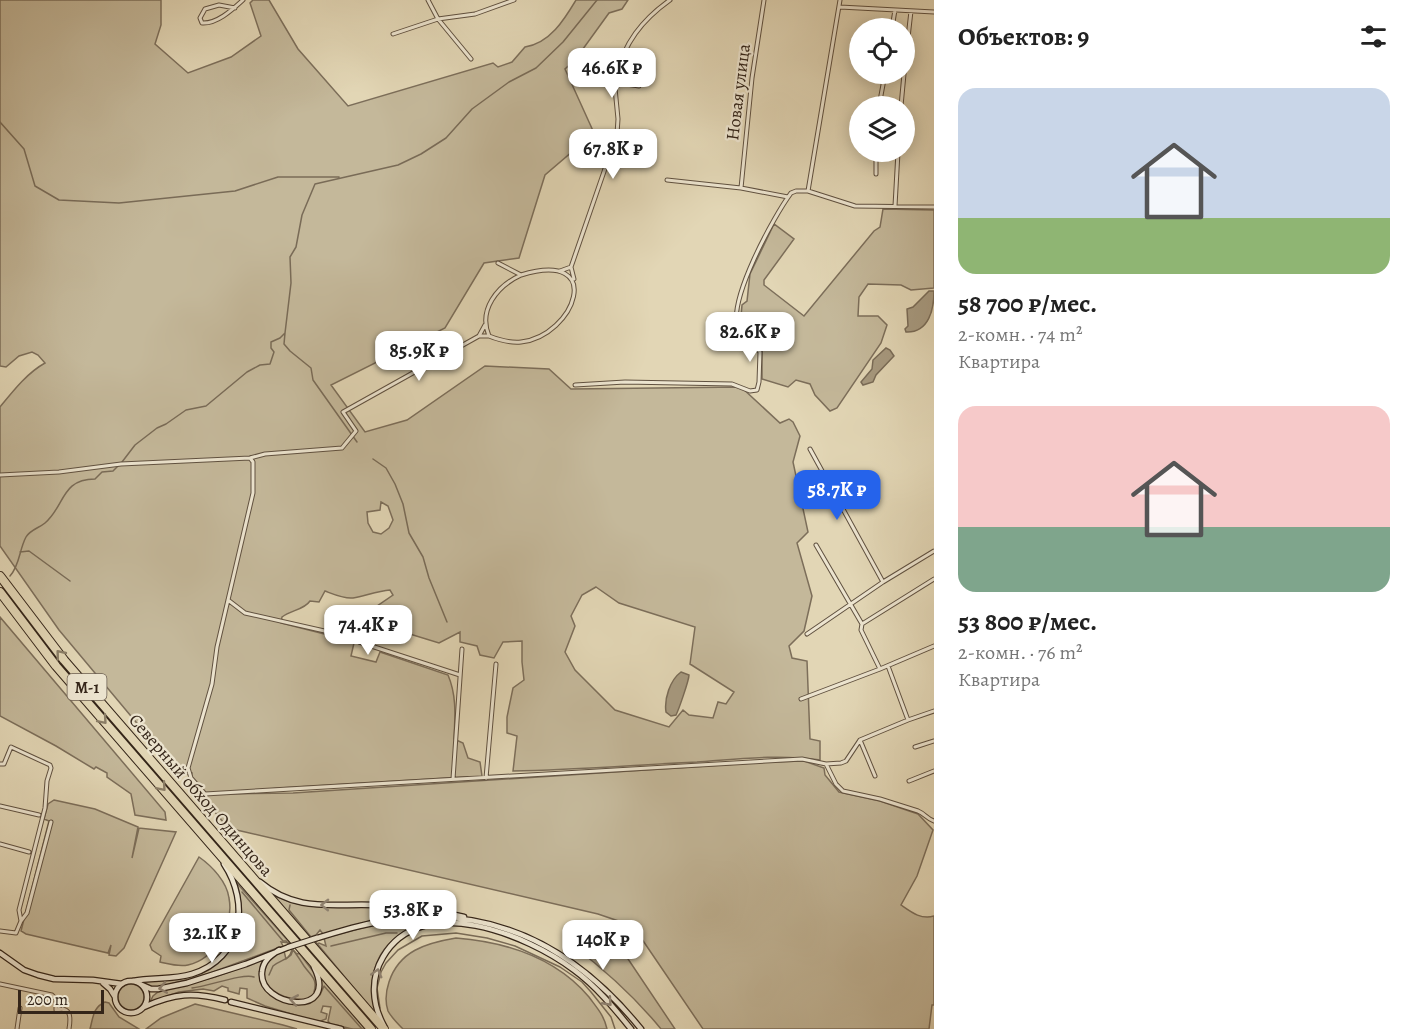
<!DOCTYPE html>
<html lang="ru">
<head>
<meta charset="utf-8">
<style>
	:root { --surface:#fff; --page:#f2f2f2; --text:#222; --muted:#767676; --accent:#2563eb }
	body { margin:0; font-family:Alegreya,serif; background:var(--page); color:var(--text); height:100vh; display:flex; flex-direction:column; font-size:22px; white-space:nowrap }
	* { box-sizing:border-box; margin:0 }
	p { font-size:20px; color:var(--muted) }
	.icon { flex:none; width:33px; height:33px; fill:none; stroke:currentColor; stroke-width:2; stroke-linecap:round; stroke-linejoin:round }
	.map { position:relative; flex:1; overflow:hidden }
	.sheet { display:flex; flex-direction:column; background:var(--surface); width:480px }
	.sheet>* { flex:none }
	.fabs { position:absolute; left:849px; top:18px; display:grid; gap:12px }
	.fabs a { display:grid; place-items:center; width:66px; height:66px; border-radius:50%; background:var(--surface); box-shadow:0 3px 15px #0003; font-size:30px }
	.scale { position:absolute; left:18px; bottom:15px; width:86px; box-sizing:border-box; padding-left:6px; border:3px solid #342519; border-top:0; font-size:16px; line-height:21px; white-space:nowrap; color:#342519; -webkit-text-stroke:4px #ece4cf; paint-order:stroke }
	.price { position:absolute; translate:-50% -51px; padding:0 14px; border-radius:12px; background:#fff; color:#222; font-size:20px; line-height:39px; filter:drop-shadow(0 2px 3px #0008) }
	.price::after { content:''; position:absolute; left:50%; top:36px; width:18px; height:14px; margin-left:-9px; background:inherit; clip-path:polygon(0 0,100% 0,50% 100%) }
	.price.active { background:var(--accent); color:#fff }
	ul { padding:0; list-style:none }
	li { display:grid; align-content:center; gap:12px; height:318px; padding:0 24px }
	li span { display:grid; place-items:center; height:186px; border-radius:18px; color:#555 }
	li>.icon { margin-inline-start:auto }
	span .icon { width:108px; height:108px; fill:#fffc; stroke-width:1 }
	li b { font-size:26px }
	h2 { display:flex; justify-content:space-between; align-items:center; height:72px; padding:0 24px; font-size:26px }
	main { display:flex; flex:1; min-height:0 }
	.map>svg:first-child { display:block }
	.green { fill:#c4b89a; stroke:#7c6e5a; stroke-width:1.5; fill-rule:evenodd }
	.water { fill:#a79a80; stroke:#796b57; stroke-width:1.5 }
	.lines { fill:none; stroke-linecap:round; stroke-linejoin:round }
	.stream { stroke:#796b57; stroke-width:1.5 }
	.street-casing { stroke:#605140; stroke-width:5 }
	.secondary-casing { stroke:#342519; stroke-width:7 }
	.highway-casing { stroke:#342519; stroke-width:10 }
	.street { stroke:#ece4cf; stroke-width:3 }
	.secondary { stroke:#ece4cf; stroke-width:4.5 }
	.highway { stroke:#e2d6b5; stroke-width:8 }
	.secondary-bridge-casing { stroke:#342519; stroke-width:7; stroke-linecap:butt }
	.secondary-bridge { stroke:#ece4cf; stroke-width:4.5 }
	.oneway { stroke:#8b7e67 }
	.oneway2 { stroke:#908474 }
	.labels { text-anchor:middle; stroke-width:4.5; stroke-linejoin:round; paint-order:stroke }
	.shield { fill:#ece4cf; stroke:#6b5e50; stroke-width:1.5 }
	.shield-label { font-size:16px; font-weight:bold; fill:#342519 }
	.street-label { font-size:18px; fill:#342519; stroke:#ece4cf }
</style>
</head>
<body>
<main>
<div class="map">
<svg width="934" height="1029" viewBox="0 0 934 1029">
	<rect width="100%" height="100%" fill="#e2d6b5"/>
	<filter id="stains"><feTurbulence type="fractalNoise" baseFrequency=".00333" numOctaves="4"/><feColorMatrix values="0 0 0 0 .2 0 0 0 0 .09 0 0 0 0 .02 0 0 0 .5 -.17"/></filter>
	<radialGradient id="worn" r=".72"><stop offset=".6" stop-color="#630" stop-opacity="0"/><stop offset="1" stop-color="#630" stop-opacity=".3"/></radialGradient>
	<path class="green" d="M0,0H161V25L155,44L188,73L231,57L261,36L250,3L253,0H269L298,49L348,106L493,63L498,67L512,62L525,47C550,43 564,20 576,0H628L622,9L609,13L575,60L565,69L594,133L545,175L519,258L484,263L445,328L331,385L365,432L407,420L485,366L549,369L571,389L741,387L780,423L789,419L793,422L800,436L793,462L808,532L797,543L812,596L804,631L789,646L792,658L807,661L810,739L820,741V760C779,754 738,759 697,762C635,765 574,770 513,771L517,736L507,733V717L513,688L524,680L522,662V641L503,642L494,658L480,655L477,646L460,642V632L439,643L387,627L364,615L393,595L390,590C377,591 365,596 353,598C344,599 333,594 325,591L319,602L310,601C304,610 291,610 282,617L281,623L344,639L354,643L351,656L376,662L380,652L448,675C457,696 455,717 454,739L463,743L468,758L480,762L482,776L280,788L217,794L293,793L769,762L804,761L824,768L825,775L839,792L880,801L918,814L933,830L917,876L901,905C911,912 921,920 934,916V1005H932L929,1029H703L633,926L598,914L228,828L205,800V794L191,778L192,773L183,774L161,752L59,630L0,546V407C13,391 27,373 45,363L38,355L32,352L19,356L6,367L0,366ZM381,502L388,506L393,520L389,528L381,534L373,532L368,523L367,512L380,510ZM596,587L619,603L695,627L690,664L734,692L726,704L718,702L713,718L689,715L683,710L669,727L615,710L575,670L565,652L575,626L571,616L582,595Z
		M883,209L934,210V288L911,290L901,285L868,284L859,297L858,316H878L887,325L881,343L837,408L830,411L815,395L810,384L796,380L788,387L762,379V349L740,328L742,305L747,301L750,274L774,224L794,239L764,280V285L804,316L874,231L880,227Z
		M0,617L165,812L166,820L135,815L131,794L107,777V773L96,767L94,769L56,746L0,716Z
		M54,800L95,809L138,827L132,858L139,828L176,832L124,948L116,956L109,955L111,945L108,953L26,934L21,931L49,821L44,819L48,804Z
		M199,857C212,866 227,882 229,898C234,925 215,959 188,965C178,967 169,964 160,962L161,956L152,950L150,945Z
		M235,881L290,943L281,942L283,946L210,973L186,980L155,988L145,984V981C162,979 181,980 197,974C233,961 251,915 235,881Z
		M273,895C281,898 290,903 299,904C343,913 390,900 433,913L377,919L323,934L320,930L316,935L310,937Z
		M434,919V921C407,924 379,945 374,973C372,985 378,1007 380,1020L316,945L319,943L326,946L324,938L377,924Z
		M570,935L618,944L675,1029H661C635,997 605,970 572,945Z
		M456,938C506,942 556,958 589,997C597,1008 604,1015 607,1029H403C398,1024 391,1017 388,1011C385,1002 386,991 389,982C399,951 426,943 456,938Z
		M293,950L297,954L299,953L316,975L318,989L310,999C271,1005 241,967 284,951L286,959L291,955Z
		M265,959C262,967 259,973 261,982C266,1000 305,1013 318,996C321,991 321,983 321,978L365,1029H347L330,1024L328,1021L331,1007L323,1006L321,1012L327,1014L326,1019L318,1022L265,1006L247,998V989L240,988L239,994L228,991V988L222,986L214,991L203,989L179,992L150,1002L153,996L158,992L215,977Z
		M118 997a13 13 0 1 1 26 0a13 13 0 1 1-26 0Z
		M105,1002L109,1003L119,1017L139,1029H90C93,1018 93,1007 105,1002Z
		M195,1004L283,1025L297,1029H146L161,1018Z"/>
	<path class="water" d="M929,291H934C934,309 929,333 906,332L905,329L908,326L907,309L913,307Z
		M886,348L890,350L894,356L876,375L873,382L863,385L861,382L872,369L873,360Z
		M681,672L689,675C689,680 679,709 676,715L671,716L666,712C664,699 670,680 681,672Z"/>
	<g class="lines">
		<path class="stream" d="M0,122L24,149L35,186L59,200L119,203L235,191L278,177H339
			M285,333L284,344L290,351L311,368L313,380L357,442
			M373,459L386,468L395,484L403,504L409,533L423,557L429,578L447,622
			M122,462L135,445L157,428L166,424L186,410L206,406L247,372L260,365L270,364L274,352L271,348V342L280,338L285,333L291,283L290,257L296,247L302,215L315,184L398,165L421,154L446,138L472,109L509,82L536,68L563,42L597,0
			M20,552L29,551L70,581
			M10,576C20,565 19,550 26,537C30,530 39,528 45,523C65,506 61,479 95,479L102,472L113,471L118,466
			M242,892L283,941H286C293,949 299,958 304,966C311,976 318,979 314,992
			M290,905L289,910L311,937
			M315,941L372,1010
			M331,946L386,933H397
			M269,975L273,966C281,959 289,961 292,950
			M192,988C209,986 243,973 254,977
			M320,995L324,986L362,1029
			M380,1008L377,988L381,972L386,963L398,950L422,936L456,933L487,938L515,946L560,967L582,982L591,992L611,1017L615,1029
			M336,1025L352,1029"/>
		<g class="street-casing">
			<path id="street" d="M428,0L438,19L471,59
				M840,7L934,12
				M235,8L219,5L205,9L200,18L202,23C217,24 232,10 243,0
				M892,28L895,10
				M393,34L438,19L475,14L514,0
				M904,73L911,11
				M616,77L620,83L615,88L612,86L611,80L616,77C624,43 642,20 670,0
				M620,83L639,86
				M879,106L885,74
				M901,106L904,74
				M876,174V152
				M667,180L741,188L788,197
				M741,188L752,78L764,0
				M808,191L840,0
				M895,206L898,152
				M498,263L521,275C607,249 575,336 521,342C510,343 499,340 489,336C478,310 497,286 521,275
				M560,271L571,267
				M574,279L571,267L617,134L618,119L615,88
				M479,336L485,325
				M575,385L625,382L732,384L750,391L757,390L759,382L760,352C753,345 742,338 738,329C727,301 774,216 791,193L796,191H808L855,206L934,207
				M810,449L883,582
				M250,458L253,462V493L217,647L212,684L188,768L191,778L205,794L802,759L826,764L836,784L843,791L880,799L918,811C925,814 927,819 934,821
				M0,475L59,472L121,464L250,458L265,454L342,448L356,431L343,412L479,336H489
				M816,545L862,624L861,630L880,669
				M228,600L245,613L351,637L359,642L460,675
				M862,624L934,579
				M807,634L883,582L934,551
				M888,666L908,720
				M801,699L880,669L934,646
				M860,740L875,776
				M915,747L934,741
				M0,764H4L11,747L50,765L51,768L47,781L45,808L19,910L21,921
				M826,764L841,763L846,761L860,740L908,720L934,711
				M486,778L496,664
				M453,779L462,649
				M909,781L934,771
				M0,806L39,815
				M0,844L29,852
				M0,931L16,933L21,921L27,913L51,822
				M0,984L52,995L56,999V1010C71,1006 71,1017 69,1029
				M17,1029L20,1008"/>
		</g>
		<g class="secondary-casing">
			<path id="secondary" d="M260,882C297,913 332,903 376,905C406,907 435,910 464,917
				M317,938C344,930 370,922 398,919C500,907 578,951 641,1029
				M279,950C270,956 263,961 262,972C258,1007 340,1019 314,967
				M0,953L24,970L38,975L54,979L93,980L122,984
				M133,981C152,977 173,980 192,974C243,958 250,903 224,864
				M115 997a16 16 0 1 1 32 0a16 16 0 1 1-32 0Z
				M103,983L110,989L115,997
				M142,985L151,989H158L187,983L246,964L289,947
				M231,1002L341,1029
				M144,1007C175,993 193,992 225,1000
				M384,1026C372,1004 370,979 383,957C421,891 528,935 574,970C596,986 614,1008 631,1029"/>
		</g>
		<g class="highway-casing">
			<path id="highway" d="M0,576L64,660L384,1029
				M0,592L56,666L371,1029"/>
		</g>
		<use href="#street" class="street"/>
		<use href="#secondary" class="secondary"/>
		<use href="#highway" class="highway"/>
		<g class="secondary-bridge-casing">
			<path id="secondary-bridge" d="M289,947L317,938"/>
		</g>
		<use href="#secondary-bridge" class="secondary-bridge"/>
	</g>
	<defs><path id="oneway-chevron" d="M-2-3.5L2.5 0L-2 3.5" fill="none" stroke-width="1.6" stroke-linecap="round" stroke-linejoin="round" transform="scale(1.5)"/></defs>
	<g class="oneway">
		<use href="#oneway-chevron" transform="translate(60 654) rotate(-129)"/>
		<use href="#oneway-chevron" transform="translate(103 720) rotate(49)"/>
		<use href="#oneway-chevron" transform="translate(162 787) rotate(49)"/>
	</g>
	<g class="oneway2">
		<use href="#oneway-chevron" transform="translate(325 905) rotate(-179)"/>
		<use href="#oneway-chevron" transform="translate(377 973) rotate(-75)"/>
		<use href="#oneway-chevron" transform="translate(163 988) rotate(170)"/>
		<use href="#oneway-chevron" transform="translate(294 1000) rotate(-170)"/>
		<use href="#oneway-chevron" transform="translate(608 1002) rotate(48)"/>
	</g>
	<g class="labels">
		<rect class="shield" x="67.5" y="674" width="39" height="26" rx="4.5"/>
		<g class="shield-label">
			<text x="87" y="693">М-1</text>
		</g>
		<g class="street-label">
			<text transform="translate(738 92) rotate(-83)" y="6">Новая улица</text>
			<text transform="translate(201 795) rotate(49)" y="6">Северный обход Одинцова</text>
		</g>
	</g>
	<rect width="100%" height="100%" filter="url(#stains)"/>
	<rect width="100%" height="100%" fill="url(#worn)"/>
</svg>
<div class="fabs">
<a><svg class="icon" aria-label="locate" viewBox="0 0 24 24"><circle cx="12" cy="12" r="6"/><path d="M12 2v4M12 18v4M2 12h4M18 12h4"/></svg></a>
<a><svg class="icon" aria-label="layers" viewBox="0 0 24 24"><path d="M12 4l9 5-9 5-9-5zM3 14l9 5 9-5"/></svg></a>
</div>
<div class="scale">200 m</div>
<b class="price" style="left:612px;top:99px">46.6K ₽</b>
<b class="price" style="left:613px;top:180px">67.8K ₽</b>
<b class="price" style="left:750px;top:363px">82.6K ₽</b>
<b class="price" style="left:419px;top:382px">85.9K ₽</b>
<b class="price active" style="left:837px;top:521px">58.7K ₽</b>
<b class="price" style="left:368px;top:656px">74.4K ₽</b>
<b class="price" style="left:413px;top:941px">53.8K ₽</b>
<b class="price" style="left:212px;top:964px">32.1K ₽</b>
<b class="price" style="left:603px;top:971px">140K ₽</b>
</div>
<section class="sheet">
<h2>Объектов: 9<svg class="icon" aria-label="filters" viewBox="0 0 24 24"><path d="M4 7h16M4 17h16"/><circle cx="9" cy="7" r="2"/><circle cx="15" cy="17" r="2"/></svg></h2>
<ul>
<li><span style="background:linear-gradient(#c9d6e8 70%,#8fb573 0)"><svg class="icon" aria-label="home" viewBox="0 0 24 24"><path d="M3 11l9-7 9 7M6 9v11h12V9"/></svg></span><div><b>58 700 ₽/мес.</b><p>2-комн. · 74 m²</p><p>Квартира</p></div></li>
<li><span style="background:linear-gradient(#f6c9c9 65%,#7fa58c 0)"><svg class="icon" aria-label="home" viewBox="0 0 24 24"><path d="M3 11l9-7 9 7M6 9v11h12V9"/></svg></span><div><b>53 800 ₽/мес.</b><p>2-комн. · 76 m²</p><p>Квартира</p></div></li>
</ul>
</section>
</main>
</body>
</html>
